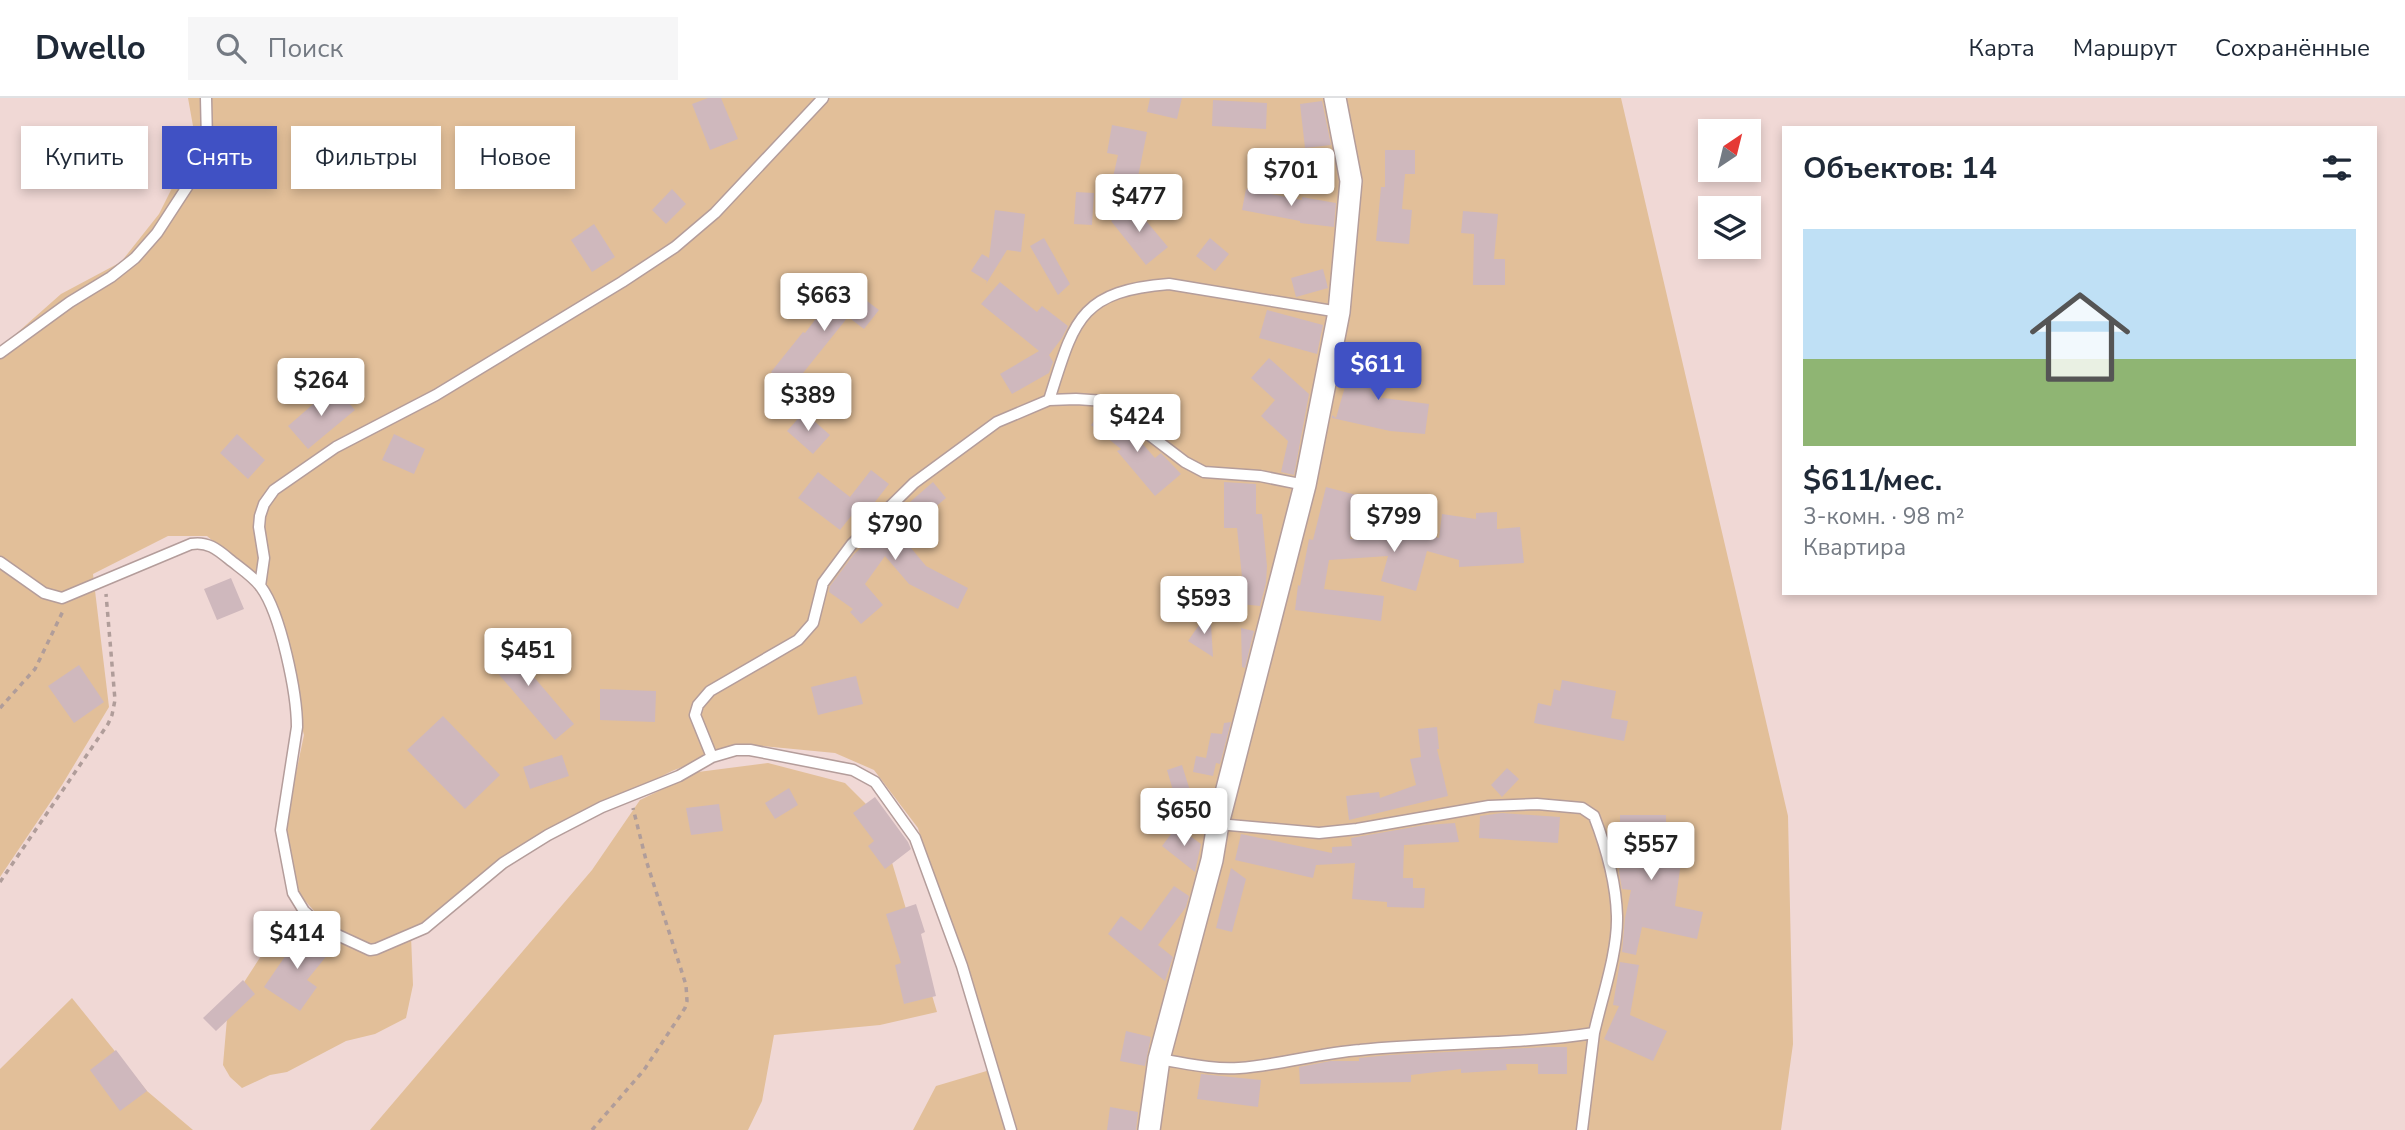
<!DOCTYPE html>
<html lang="ru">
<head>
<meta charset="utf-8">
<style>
	:root { --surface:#fff; --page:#f6f6f7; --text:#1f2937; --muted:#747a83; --line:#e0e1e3; --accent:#4051c4 }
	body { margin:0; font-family:"Nunito Sans",sans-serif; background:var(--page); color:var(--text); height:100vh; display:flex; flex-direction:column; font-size:26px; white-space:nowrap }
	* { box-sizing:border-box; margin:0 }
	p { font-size:23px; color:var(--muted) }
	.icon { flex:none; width:38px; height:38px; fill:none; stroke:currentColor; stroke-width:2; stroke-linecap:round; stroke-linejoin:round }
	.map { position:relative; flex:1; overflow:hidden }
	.side { position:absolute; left:1782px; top:28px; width:595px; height:469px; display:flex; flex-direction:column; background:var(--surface); border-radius:0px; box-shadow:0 4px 10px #0003 }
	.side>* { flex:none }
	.hud { position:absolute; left:21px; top:28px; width:665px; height:63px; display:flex; gap:14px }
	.needle { width:46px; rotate:35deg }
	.buttons { position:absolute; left:1698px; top:21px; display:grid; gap:14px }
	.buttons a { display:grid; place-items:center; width:63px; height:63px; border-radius:0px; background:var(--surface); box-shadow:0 4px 10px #0003; font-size:35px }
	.price { position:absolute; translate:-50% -60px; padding:0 16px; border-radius:7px; background:#fff; color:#222; font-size:23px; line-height:46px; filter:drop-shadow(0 2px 4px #0008) }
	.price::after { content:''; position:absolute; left:50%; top:42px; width:21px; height:16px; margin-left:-10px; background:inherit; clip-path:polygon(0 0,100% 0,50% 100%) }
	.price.selected { background:var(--accent); color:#fff }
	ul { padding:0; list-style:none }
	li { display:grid; align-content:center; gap:14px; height:371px; padding:0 21px }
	li span { display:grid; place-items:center; height:217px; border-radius:0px; color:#555 }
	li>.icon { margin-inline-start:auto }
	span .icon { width:126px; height:126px; fill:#fffc; stroke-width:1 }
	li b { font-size:30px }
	h2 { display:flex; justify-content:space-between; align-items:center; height:84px; padding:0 21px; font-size:30px }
	.pill { padding:0 24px; border-radius:0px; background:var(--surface); box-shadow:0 4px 10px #0003; font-size:24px; line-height:63px }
	.pill.selected { background:var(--accent); color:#fff }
	header { display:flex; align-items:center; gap:42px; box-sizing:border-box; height:98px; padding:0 35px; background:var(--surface); border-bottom:2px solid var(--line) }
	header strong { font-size:33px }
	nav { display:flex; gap:38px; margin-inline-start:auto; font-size:24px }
	.search { width:490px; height:63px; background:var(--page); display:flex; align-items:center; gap:18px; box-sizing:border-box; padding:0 24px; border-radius:0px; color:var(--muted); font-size:26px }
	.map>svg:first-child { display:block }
	.green { fill:#e2bf99 }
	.building { fill:#cfb8bd }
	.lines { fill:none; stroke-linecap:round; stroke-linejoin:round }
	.service-casing { stroke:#b49d9b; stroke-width:13 }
	.minor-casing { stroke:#b49d9b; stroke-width:24 }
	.path { stroke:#b09d9a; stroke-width:3.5; stroke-dasharray:5 5; stroke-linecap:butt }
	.service { stroke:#fff; stroke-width:10 }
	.minor { stroke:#fff; stroke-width:21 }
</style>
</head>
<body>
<header>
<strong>Dwello</strong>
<div class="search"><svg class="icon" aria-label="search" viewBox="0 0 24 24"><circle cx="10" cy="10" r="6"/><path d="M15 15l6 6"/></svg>Поиск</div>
<nav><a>Карта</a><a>Маршрут</a><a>Сохранённые</a></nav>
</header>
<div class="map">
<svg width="2405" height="1032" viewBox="0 0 2405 1032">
	<rect width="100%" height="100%" fill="#f0d8d5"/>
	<path class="green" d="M188,0H1621L1788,718L1793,946L1781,1032H913L936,988L990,972L918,730L874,672L835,655L740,646L672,673L593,713L507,765L411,838L413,887L406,920L375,936L346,943L287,974L270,977L242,990L230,979L223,967L228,909L272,841L308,816L329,829L296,793L284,732L304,637L272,519L253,477L207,438H168L93,476L109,609L62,687L0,779V250L61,196L121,164L159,116L184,66L193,28Z
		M768,665L845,685L878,718L937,914L880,927L774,937L762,1003L748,1032H370L592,772L640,702L698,674Z
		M72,900L147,993L193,1032H0V971Z"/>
	<path class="building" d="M708,0H721L738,41L710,52L692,6Z
		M1150,0H1182L1177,21L1147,14Z
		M1213,2L1267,5L1266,31L1212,28Z
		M1322,3L1331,47L1305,50L1300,6Z
		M1112,27L1147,34L1137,84L1113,79L1118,57L1107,55Z
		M1385,52H1415V76H1405L1402,111L1412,112L1409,146L1376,143L1381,89H1385Z
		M1167,77L1179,80L1174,99L1149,92Z
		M672,91L686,106L666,126L652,112Z
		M1246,91L1302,102V99L1336,105L1334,129L1300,125V123L1242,112Z
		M1076,94L1094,95L1092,127L1074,126Z
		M1132,106L1168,149L1146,167L1111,123Z
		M995,112L1025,116L1021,154L1007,152L986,186L987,183L971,173L982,156L989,160Z
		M1463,113L1498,116L1494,161H1505V187H1473L1474,136L1461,135Z
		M594,126L615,159L592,174L571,142Z
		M1044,140L1070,186L1058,197L1030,148Z
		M1210,140L1229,156L1215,173L1196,158Z
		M1323,171L1328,190L1296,199L1291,180Z
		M1000,184L1037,214L1042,208L1068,228L1062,240L1049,257L1053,264L1049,275L1012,296L1000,276L1039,253L981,206Z
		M843,185L879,212L864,231L848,219L791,290L771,274L803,234L805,235Z
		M1267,212L1323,227L1317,256L1259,240Z
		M1354,257L1385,266L1376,299L1429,306L1425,336L1390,333L1332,320V317L1336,320Z
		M1269,260L1309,296L1294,377L1281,374L1288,343L1261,318L1275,302L1251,280Z
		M334,288L355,312L308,351L288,328Z
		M1103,311L1134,336L1155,360L1161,355L1181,376L1155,398L1117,353L1121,351L1091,327Z
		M804,314L830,337L813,356L787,333Z
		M237,336L265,362L248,381L220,355Z
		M394,336L425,351L414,376L382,362Z
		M871,372L889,386L864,418L856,412L840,432L798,400L818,374L850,399Z
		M933,384L946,400L901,438L926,468L968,490L958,511L909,486L885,458L865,486L883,507L861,526L850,514L853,511L829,494L830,488L854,456L883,432L880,430Z
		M1224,384L1256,386V416H1262L1267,468L1266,485L1260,508L1240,506L1242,479L1237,430H1224Z
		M1326,389L1360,398L1350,441L1384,439L1388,426L1439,440L1442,416L1476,421V415L1497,414V431L1520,429L1524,465L1459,469V462L1427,453L1416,493L1381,483L1388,458L1329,462L1324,491L1384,498L1381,523L1295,512L1298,487L1300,488L1309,441L1313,442Z
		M231,480L244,511L217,522L204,491Z
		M1210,511L1213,559L1188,543Z
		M1241,530L1254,533L1245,570L1242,569Z
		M509,540L510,551L574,626L555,642L490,566L489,541Z
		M79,567L104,604L74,625L48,588Z
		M856,578L863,606L818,617L811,589Z
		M1562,582L1616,593L1611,620L1628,623L1624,643L1534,625L1538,605L1551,608L1554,591L1560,593Z
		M600,591L656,593L655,624L600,622Z
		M443,618L500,677L465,711L407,652Z
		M1231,624L1220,666L1216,665L1213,678L1193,674L1196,658L1206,660L1211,635L1222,636L1224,625Z
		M1437,629L1439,651H1437L1448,698L1349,722L1346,698L1379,694L1380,700L1416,687L1410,661L1421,659L1418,631Z
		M562,657L569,678L530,691L523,669Z
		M1182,667L1196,712L1180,717L1167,672Z
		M1507,670L1519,681L1502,699L1491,687Z
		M789,690L798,707L775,721L765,705Z
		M875,699L908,744L911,751L885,771L868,748L874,743L853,715Z
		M719,706L723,733L691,737L686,710Z
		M1502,715L1560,719L1558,745L1479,740L1480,718Z
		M1620,717H1666V762L1681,764L1675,808L1703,814L1697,841L1642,829L1636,857L1622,854L1625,820L1631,792L1622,791L1619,774L1622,746H1620Z
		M1455,725L1459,744L1404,747L1403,780H1413V790H1425L1424,810L1387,809V804L1352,801L1355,765L1316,767L1313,780L1235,762L1241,736L1332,755V749L1352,748L1351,740L1425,727Z
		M1177,728L1201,746L1195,774L1162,748Z
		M1231,770L1246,781L1232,834L1216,830Z
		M1174,788L1189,798L1186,809L1158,847L1173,859L1165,883L1108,836L1121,818L1141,833Z
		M916,806L925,834L921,836L936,898L904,906L895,867L901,865L886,816Z
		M301,831L329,855L307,882L317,889L300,913L264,889L288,854L284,851Z
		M1620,864L1639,867L1630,917L1667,933L1653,963L1604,941L1619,908L1613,907Z
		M243,882L255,896L216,933L203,920Z
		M1126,933L1151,939L1145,968L1120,963Z
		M1546,949H1567V976H1538V966H1506L1507,972L1461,975V971L1411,977V984L1300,986L1299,969L1331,963H1359V960L1390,957Z
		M116,952L147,993L120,1013L90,972Z
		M1201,976L1261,982L1258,1009L1197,1001Z
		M1110,1009L1138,1014L1136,1032H1107Z"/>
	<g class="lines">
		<g class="service-casing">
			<path id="service" d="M0,255L70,204L111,179L135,160L157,135L200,69L207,43L206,0
				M1049,302C1074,224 1078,193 1169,186L1339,214
				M0,464L44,495L62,500L191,446C207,443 217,451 229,461C240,470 253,478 261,489C281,516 297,596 297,629L281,732L293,795L304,813L315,823L331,834L370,852L376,851L425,830L503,765L548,737L602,709L679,678L712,659L736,652H750L853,672L875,684L915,740L962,868L1011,1032
				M260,488L264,460L259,429L260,418L264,406L274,392L336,349L436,297L622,184L675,149L715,115L823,0
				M712,659L695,617L698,607L710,593L798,542L813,525L823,485L852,446L914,385L997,324L1049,302L1076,301L1105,303L1185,364L1204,374L1260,378L1305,387
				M1159,961C1185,965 1212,972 1239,970C1280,967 1319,955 1360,952C1438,944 1517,947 1594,935C1602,899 1618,854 1617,818C1616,785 1606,749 1594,718L1582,710L1537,706L1489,708L1357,731L1319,735L1218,726
				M1582,1032L1594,935"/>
		</g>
		<g class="minor-casing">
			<path id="minor" d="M1149,1032L1159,961L1212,762L1218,726L1305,387L1339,214L1351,83L1335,0"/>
		</g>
		<path class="path" d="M0,610L35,571L63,513
			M0,784L108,626L112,617L115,602L106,496
			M592,1032L644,972L685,910L687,903L686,887L646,762L633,710"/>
		<use href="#service" class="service"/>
		<use href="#minor" class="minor"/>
	</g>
</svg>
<div class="buttons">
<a><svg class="needle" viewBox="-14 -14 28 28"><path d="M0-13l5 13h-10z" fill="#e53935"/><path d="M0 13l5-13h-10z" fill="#747a83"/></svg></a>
<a><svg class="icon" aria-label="layers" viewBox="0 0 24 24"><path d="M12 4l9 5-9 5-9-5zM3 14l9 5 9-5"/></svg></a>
</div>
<b class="price" style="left:1291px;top:110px">$701</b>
<b class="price" style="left:1139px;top:136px">$477</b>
<b class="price" style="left:824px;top:235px">$663</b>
<b class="price selected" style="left:1378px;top:304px">$611</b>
<b class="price" style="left:321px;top:320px">$264</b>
<b class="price" style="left:808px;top:335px">$389</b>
<b class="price" style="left:1137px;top:356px">$424</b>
<b class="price" style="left:1394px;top:456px">$799</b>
<b class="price" style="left:895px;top:464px">$790</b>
<b class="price" style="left:1204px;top:538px">$593</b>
<b class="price" style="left:528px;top:590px">$451</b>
<b class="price" style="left:1184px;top:750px">$650</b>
<b class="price" style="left:1651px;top:784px">$557</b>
<b class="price" style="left:297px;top:873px">$414</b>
<div class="hud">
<a class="pill">Купить</a>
<a class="pill selected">Снять</a>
<a class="pill">Фильтры</a>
<a class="pill">Новое</a>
</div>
<section class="side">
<h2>Объектов: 14<svg class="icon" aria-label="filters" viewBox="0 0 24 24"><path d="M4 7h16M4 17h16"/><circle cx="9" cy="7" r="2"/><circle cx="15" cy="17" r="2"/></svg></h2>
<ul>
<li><span style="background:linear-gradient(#bfe0f5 60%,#8fb573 0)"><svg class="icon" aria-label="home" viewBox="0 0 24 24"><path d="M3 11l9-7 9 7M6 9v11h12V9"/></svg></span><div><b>$611/мес.</b><p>3-комн. · 98 m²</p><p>Квартира</p></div></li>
</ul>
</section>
</div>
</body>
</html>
